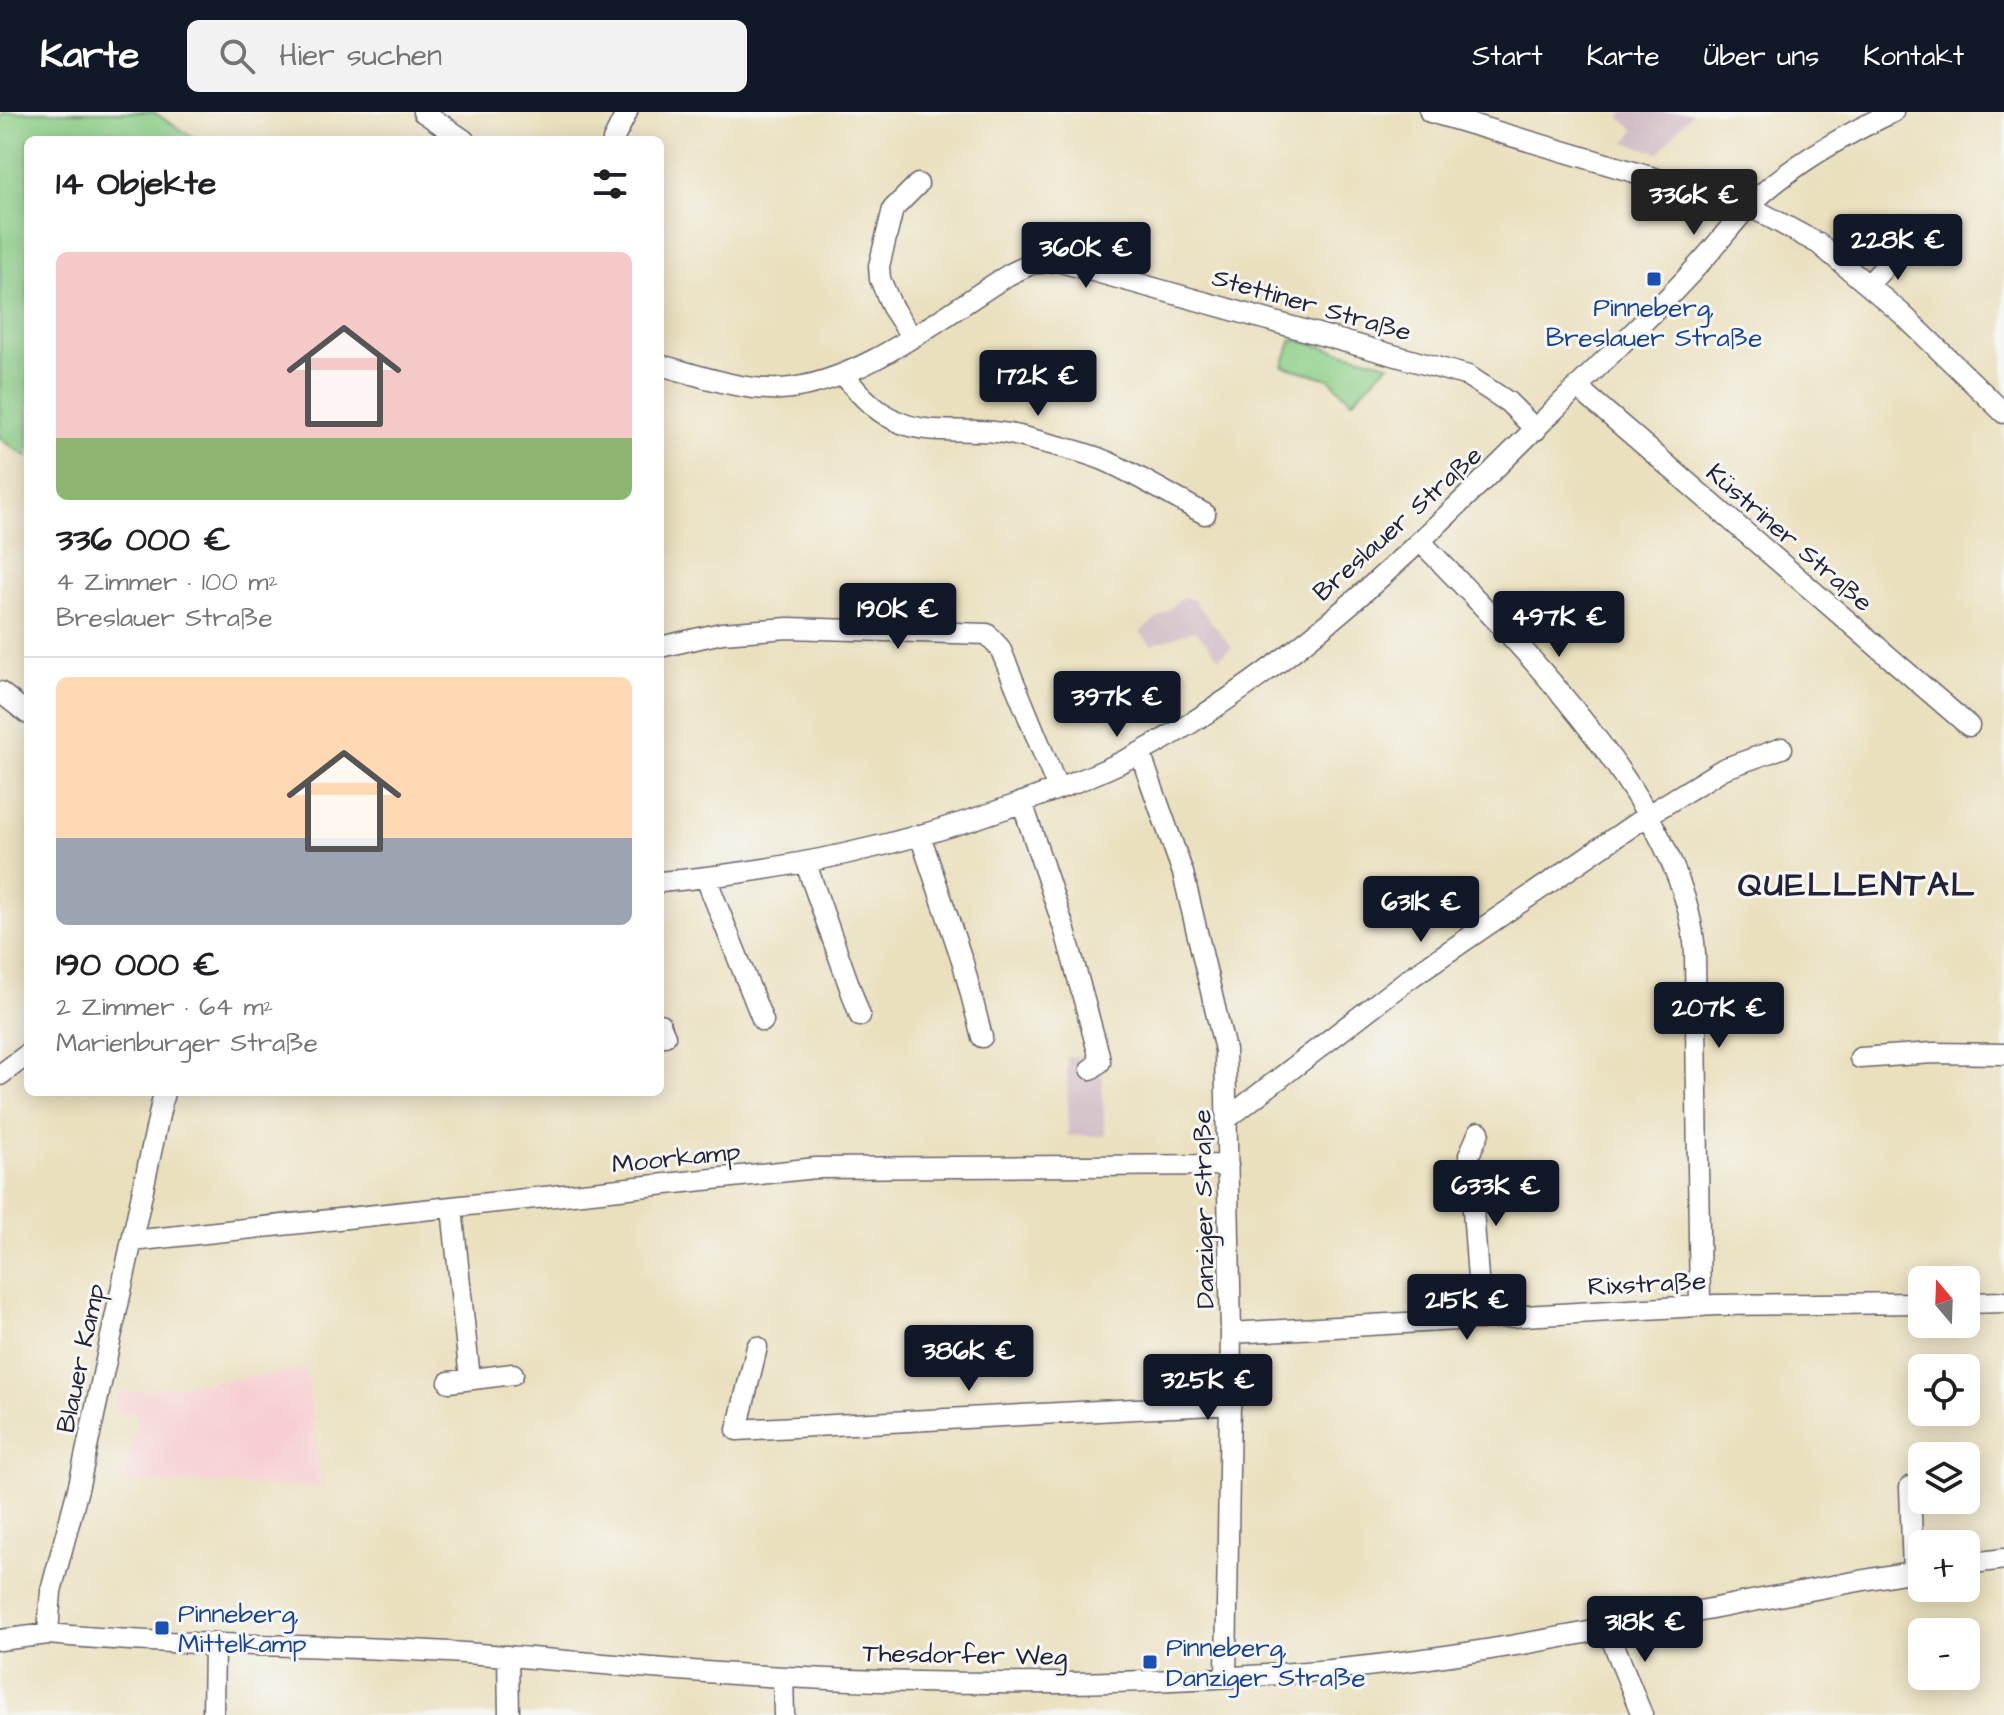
<!DOCTYPE html>
<html lang="de">
<head>
<meta charset="utf-8">
<style>
	:root { --surface:#fff; --page:#f2f2f2; --text:#202124; --muted:#757577; --line:#e0e0e0; --accent:#111827 }
	body { margin:0; font-family:"Architects Daughter",sans-serif; background:var(--page); color:var(--text); height:100vh; display:flex; flex-direction:column; font-size:30px; white-space:nowrap }
	* { box-sizing:border-box; margin:0 }
	p { font-size:26px; color:var(--muted) }
	.icon { flex:none; width:44px; height:44px; fill:none; stroke:currentColor; stroke-width:2; stroke-linecap:round; stroke-linejoin:round }
	.map { position:relative; flex:1; overflow:hidden }
	.panel { position:absolute; left:24px; top:24px; width:640px; height:960px; display:flex; flex-direction:column; background:var(--surface); border-radius:12px; box-shadow:0 4px 20px #0003 }
	.panel>* { flex:none }
	.needle { width:52px; rotate:341deg }
	.controls { position:absolute; left:1908px; top:1154px; display:grid; gap:16px }
	.controls a { display:grid; place-items:center; width:72px; height:72px; border-radius:12px; background:var(--surface); box-shadow:0 4px 20px #0003; font-size:40px }
	.price { position:absolute; translate:-50% -68px; padding:0 18px; border-radius:8px; background:var(--accent); color:#fff; font-size:26px; line-height:52px; filter:drop-shadow(0 2px 4px #0008) }
	.price::after { content:''; position:absolute; left:50%; top:48px; width:24px; height:18px; margin-left:-12px; background:inherit; clip-path:polygon(0 0,100% 0,50% 100%) }
	.price.on { background:#222; color:#fff }
	ul { padding:0; list-style:none }
	li { display:grid; align-content:center; gap:16px; height:424px; padding:0 32px }
	li+li { border-top:2px solid var(--line) }
	li span { display:grid; place-items:center; height:248px; border-radius:12px; color:#555 }
	li>.icon { margin-inline-start:auto }
	span .icon { width:144px; height:144px; fill:#fffc; stroke-width:1 }
	li b { font-size:34px }
	h2 { display:flex; justify-content:space-between; align-items:center; height:96px; padding:0 32px; font-size:34px }
	header { display:flex; align-items:center; gap:48px; box-sizing:border-box; height:112px; padding:0 40px; background:var(--accent); color:#fff }
	header strong { font-size:38px }
	nav { display:flex; gap:44px; margin-inline-start:auto; font-size:28px }
	.search { width:560px; height:72px; background:var(--page); display:flex; align-items:center; gap:20px; box-sizing:border-box; padding:0 28px; border-radius:12px; color:var(--muted); font-size:30px }
	.map>svg:first-child { display:block }
	.built { fill:#f7cfd2 }
	.industrial { fill:#d2bdc6 }
	.green { fill:#8bcd86; stroke:#567860; stroke-width:2 }
	.lines { fill:none; stroke-linecap:round; stroke-linejoin:round }
	.minor-casing { stroke:#686469; stroke-width:23 }
	.minor { stroke:#fff; stroke-width:20 }
	.transit-dot { fill:#1a4fb4; stroke:#f6f6f2; stroke-width:3 }
	.labels { text-anchor:middle; stroke-width:6; stroke-linejoin:round; paint-order:stroke }
	.street-label { font-size:26px; fill:#22223b; stroke:#f6f6f2 }
	.transit-label { font-size:26px; fill:#164399; stroke:#f6f6f2; text-anchor:start }
	.district-label { font-size:34px; font-weight:bold; letter-spacing:2px; fill:#22223b; stroke:#f6f6f2 }
</style>
</head>
<body>
<header>
<strong>Karte</strong>
<div class="search"><svg class="icon" aria-label="search" viewBox="0 0 24 24"><circle cx="10" cy="10" r="6"/><path d="M15 15l6 6"/></svg>Hier suchen</div>
<nav><a>Start</a><a>Karte</a><a>Über uns</a><a>Kontakt</a></nav>
</header>
<div class="map">
<svg width="2004" height="1603" viewBox="0 0 2004 1603">
	<rect width="100%" height="100%" fill="#f6f6f2"/>
	<filter id="ink" filterUnits="userSpaceOnUse"><feTurbulence type="fractalNoise" baseFrequency=".0125" numOctaves="2"/><feDisplacementMap in="SourceGraphic" scale="16" xChannelSelector="R" yChannelSelector="G"/><feConvolveMatrix kernelMatrix="1 2 1 2 8 2 1 2 1" color-interpolation-filters="sRGB"/></filter>
	<filter id="wash" filterUnits="userSpaceOnUse"><feTurbulence type="fractalNoise" baseFrequency=".006" numOctaves="4" result="noise"/><feDisplacementMap in="SourceGraphic" scale="32" xChannelSelector="R" yChannelSelector="G"/><feGaussianBlur stdDeviation="1.8" result="paint"/><feColorMatrix in="noise" values="0 0 0 0 0 0 0 0 0 0 0 0 0 0 0 0 0 1.4 0 .05"/><feComposite in="paint" operator="in"/></filter>
	<g filter="url(#wash)">
		<rect width="100%" height="100%" fill="#eae0be"/>
		<path class="built" d="M306,1258L321,1375L125,1370L138,1303L114,1299L118,1281Z"/>
		<path class="industrial" d="M1625,0H1692L1659,41L1626,30L1635,18L1620,6Z
			M1184,485L1194,488L1232,535L1219,546L1195,518L1151,533L1140,520Z
			M1101,944L1105,1024H1068L1067,945Z"/>
		<path class="green" d="M4,0H153L198,28H28V345L0,327V6Z
			M1292,227L1389,252L1352,289L1329,267L1283,254Z"/>
	</g>
	<g filter="url(#ink)">
		<g class="lines">
			<g class="minor-casing">
				<path id="minor" d="M423,0L464,28
					M1430,0L1749,94L1819,132L1901,201L2004,301
					M613,28L627,0
					M1868,173L1909,129
					M911,224L892,195L880,167L879,154L893,97L918,72
					M660,253C698,263 741,279 781,277C861,272 943,203 1010,162L1031,152L1057,149L1468,264L1508,290L1536,318
					M844,263C908,347 949,303 1031,327C1056,334 1084,339 1108,350C1141,365 1173,385 1205,402
					M1577,275L1969,614
					M1421,430C1517,529 1688,699 1695,842L1700,1194
					M660,535L722,521L788,516L987,522L1000,536L1058,677
					M0,580L28,602
					M1140,641L1183,761L1225,938L1231,1221L1226,1564
					M1022,690L1065,819L1099,943L1100,950L1091,957
					M921,726L963,851L982,925
					M806,752L860,904
					M706,766L763,909
					M660,770C786,758 899,735 1018,692C1060,676 1103,661 1143,639C1322,542 1466,383 1611,242C1641,213 1672,183 1700,151C1717,133 1732,112 1749,94C1789,54 1842,24 1893,0
					M660,912L665,924
					M1860,946L1933,941L2004,942
					M0,963L28,942
					M1228,1006L1407,868L1648,703L1723,657L1782,636
					M1479,1020L1469,1043L1481,1207
					M452,1096L470,1267
					M132,1129L816,1056L1228,1053
					M1966,1191L2004,1190
					M1231,1221L1716,1193L1922,1191
					M757,1235L737,1318L1231,1292
					M449,1270L513,1262
					M1910,1375L1913,1460
					M1966,1452L2004,1447
					M1608,1518L1642,1603
					M48,1522L51,1479L79,1373L164,980
					M0,1528L48,1522C186,1535 326,1532 464,1541C571,1548 678,1560 785,1565C958,1574 1133,1574 1306,1560C1514,1543 1717,1492 1922,1458
					M508,1544L509,1603
					M783,1565L784,1603
					M213,1603L214,1531"/>
			</g>
			<use href="#minor" class="minor"/>
		</g>
	</g>
	<g class="transit-dot">
		<rect x="1646" y="159" width="16" height="16" rx="4"/>
		<rect x="154" y="1508" width="16" height="16" rx="4"/>
		<rect x="1142" y="1542" width="16" height="16" rx="4"/>
	</g>
	<g class="labels">
		<g class="street-label">
			<text transform="translate(1312 192) rotate(16)" y="9">Stettiner Straße</text>
			<text transform="translate(1397 411) rotate(-42)" y="9">Breslauer Straße</text>
			<text transform="translate(1790 425) rotate(41)" y="9">Küstriner Straße</text>
			<text transform="translate(676 1045) rotate(-6)" y="9">Moorkamp</text>
			<text transform="translate(1203 1097) rotate(-91)" y="9">Danziger Straße</text>
			<text transform="translate(1647 1171) rotate(-3)" y="9">Rixstraße</text>
			<text transform="translate(80 1246) rotate(-78)" y="9">Blauer Kamp</text>
			<text transform="translate(965 1542) rotate(1)" y="9">Thesdorfer Weg</text>
		</g>
		<g class="transit-label">
			<text x="1654" y="204" text-anchor="middle">Pinneberg,<tspan x="1654" dy="30">Breslauer Straße</tspan></text>
			<text x="178" y="1510">Pinneberg,<tspan x="178" dy="30">Mittelkamp</tspan></text>
			<text x="1166" y="1544">Pinneberg,<tspan x="1166" dy="30">Danziger Straße</tspan></text>
		</g>
		<g class="district-label">
			<text x="1857" y="783">QUELLENTAL</text>
		</g>
	</g>
</svg>
<div class="controls">
<a><svg class="needle" viewBox="-14 -14 28 28"><path d="M0-13l5 13h-10z" fill="#e53935"/><path d="M0 13l5-13h-10z" fill="#757577"/></svg></a>
<a><svg class="icon" aria-label="locate" viewBox="0 0 24 24"><circle cx="12" cy="12" r="6"/><path d="M12 2v4M12 18v4M2 12h4M18 12h4"/></svg></a>
<a><svg class="icon" aria-label="layers" viewBox="0 0 24 24"><path d="M12 4l9 5-9 5-9-5zM3 14l9 5 9-5"/></svg></a>
<a>+</a>
<a>−</a>
</div>
<b class="price on" style="left:1694px;top:125px">336K €</b>
<b class="price" style="left:1898px;top:170px">228K €</b>
<b class="price" style="left:1086px;top:178px">360K €</b>
<b class="price" style="left:1038px;top:306px">172K €</b>
<b class="price" style="left:898px;top:539px">190K €</b>
<b class="price" style="left:1559px;top:547px">497K €</b>
<b class="price" style="left:1117px;top:627px">397K €</b>
<b class="price" style="left:1421px;top:832px">631K €</b>
<b class="price" style="left:1719px;top:938px">207K €</b>
<b class="price" style="left:1496px;top:1116px">633K €</b>
<b class="price" style="left:1467px;top:1230px">215K €</b>
<b class="price" style="left:969px;top:1281px">386K €</b>
<b class="price" style="left:1208px;top:1310px">325K €</b>
<b class="price" style="left:1645px;top:1552px">318K €</b>
<section class="panel">
<h2>14 Objekte<svg class="icon" aria-label="filters" viewBox="0 0 24 24"><path d="M4 7h16M4 17h16"/><circle cx="9" cy="7" r="2"/><circle cx="15" cy="17" r="2"/></svg></h2>
<ul>
<li><span style="background:linear-gradient(#f6c9c9 75%,#8fb573 0)"><svg class="icon" aria-label="home" viewBox="0 0 24 24"><path d="M3 11l9-7 9 7M6 9v11h12V9"/></svg></span><div><b>336 000 €</b><p>4 Zimmer · 100 m²</p><p>Breslauer Straße</p></div></li>
<li><span style="background:linear-gradient(#ffd9b3 65%,#9aa5b1 0)"><svg class="icon" aria-label="home" viewBox="0 0 24 24"><path d="M3 11l9-7 9 7M6 9v11h12V9"/></svg></span><div><b>190 000 €</b><p>2 Zimmer · 64 m²</p><p>Marienburger Straße</p></div></li>
</ul>
</section>
</div>
</body>
</html>
